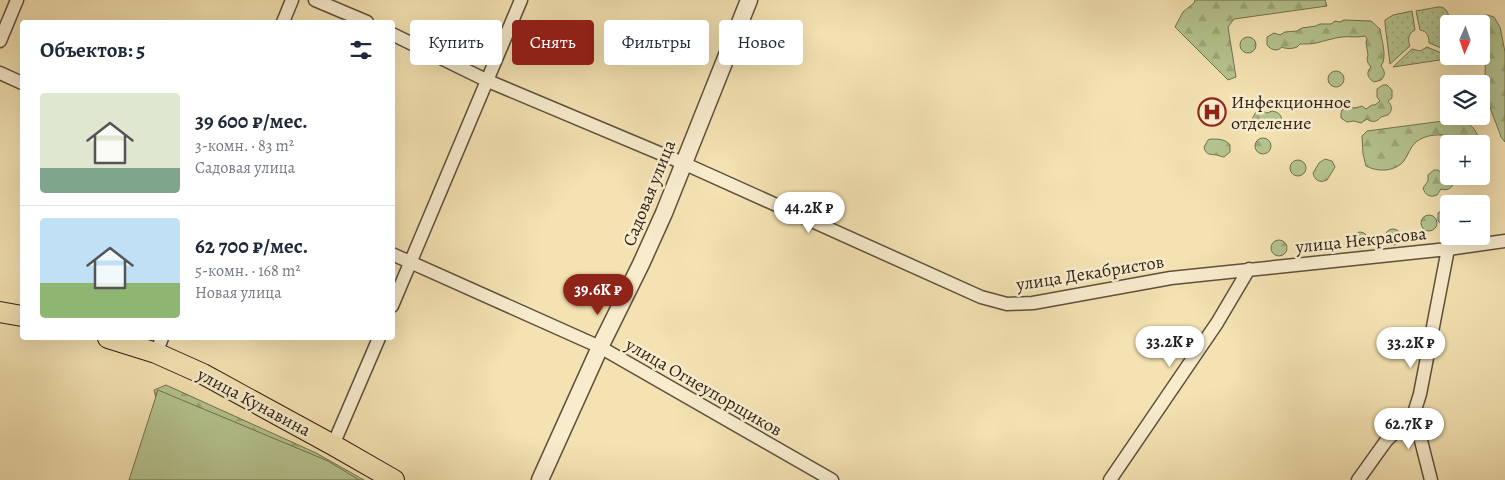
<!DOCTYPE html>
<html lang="ru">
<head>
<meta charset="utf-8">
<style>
	:root { --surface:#fff; --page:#f6f6f7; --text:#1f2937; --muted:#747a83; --line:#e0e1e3; --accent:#8f2418 }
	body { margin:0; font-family:Alegreya,serif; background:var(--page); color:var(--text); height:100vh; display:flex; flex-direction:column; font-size:19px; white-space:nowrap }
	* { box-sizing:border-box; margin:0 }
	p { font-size:16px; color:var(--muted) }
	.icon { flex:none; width:28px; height:28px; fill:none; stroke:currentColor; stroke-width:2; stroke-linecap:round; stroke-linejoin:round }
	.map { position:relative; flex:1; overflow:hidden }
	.drawer { position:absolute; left:20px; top:20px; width:375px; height:320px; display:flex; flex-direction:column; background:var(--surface); border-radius:5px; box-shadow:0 5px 20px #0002 }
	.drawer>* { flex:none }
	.banner { position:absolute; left:410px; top:20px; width:475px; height:45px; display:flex; gap:10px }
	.needle { width:32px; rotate:182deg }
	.fabs { position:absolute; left:1440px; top:15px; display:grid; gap:10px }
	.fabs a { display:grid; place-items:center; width:50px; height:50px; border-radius:5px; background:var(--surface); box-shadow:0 5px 20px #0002; font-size:25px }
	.price { position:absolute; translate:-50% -42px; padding:0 11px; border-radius:18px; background:#fff; color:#222; font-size:16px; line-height:32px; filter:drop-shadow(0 1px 2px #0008) }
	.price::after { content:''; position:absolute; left:50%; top:30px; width:15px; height:11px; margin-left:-8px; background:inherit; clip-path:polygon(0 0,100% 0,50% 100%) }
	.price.on { background:var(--accent); color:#fff }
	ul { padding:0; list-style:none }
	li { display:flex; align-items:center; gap:15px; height:125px; padding:0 20px }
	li+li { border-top:1px solid var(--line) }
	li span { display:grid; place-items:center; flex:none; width:140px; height:100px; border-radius:5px; color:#555 }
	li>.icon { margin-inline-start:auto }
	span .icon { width:60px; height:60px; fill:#fffc; stroke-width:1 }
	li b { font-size:21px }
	h2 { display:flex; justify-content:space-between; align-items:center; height:60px; padding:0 20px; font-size:21px }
	.tag { padding:0 18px; border-radius:5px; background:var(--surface); box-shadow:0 5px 20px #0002; font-size:18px; line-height:45px }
	.tag.on { background:var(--accent); color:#fff }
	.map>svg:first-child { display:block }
	.grass { fill:url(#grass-dots); stroke:#707252 }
	.forest { fill:url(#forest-firs); stroke:#707252 }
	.pitch { fill:#b5c490; stroke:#707252 }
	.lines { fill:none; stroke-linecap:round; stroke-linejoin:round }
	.minor-casing { stroke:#5e503c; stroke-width:15 }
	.tertiary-casing { stroke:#5e503c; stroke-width:19 }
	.primary-casing { stroke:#2c1f14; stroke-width:22 }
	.minor { stroke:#f8eccd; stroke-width:12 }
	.tertiary { stroke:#f8eccd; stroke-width:16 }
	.primary { stroke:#f4e2b2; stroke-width:20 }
	.labels { text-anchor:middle; stroke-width:5; stroke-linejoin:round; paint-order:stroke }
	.poi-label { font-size:18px; fill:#2c1f14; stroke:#f8eccd; text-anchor:start }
	.street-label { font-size:18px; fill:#2c1f14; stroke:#f8eccd }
</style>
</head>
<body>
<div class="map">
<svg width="1505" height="480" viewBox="0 0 1505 480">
	<defs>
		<pattern id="grass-dots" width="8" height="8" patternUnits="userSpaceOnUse" patternTransform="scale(1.25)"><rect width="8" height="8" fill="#b5c490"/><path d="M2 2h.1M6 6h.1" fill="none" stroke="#9ca87b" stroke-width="1.8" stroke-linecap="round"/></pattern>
		<pattern id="forest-firs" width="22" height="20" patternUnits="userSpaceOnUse" patternTransform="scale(1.25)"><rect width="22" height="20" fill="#b5c490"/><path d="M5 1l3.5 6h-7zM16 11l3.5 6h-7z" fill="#9ca87b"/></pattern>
	</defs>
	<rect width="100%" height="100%" fill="#f4e2b2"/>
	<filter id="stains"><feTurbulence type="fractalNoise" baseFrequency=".004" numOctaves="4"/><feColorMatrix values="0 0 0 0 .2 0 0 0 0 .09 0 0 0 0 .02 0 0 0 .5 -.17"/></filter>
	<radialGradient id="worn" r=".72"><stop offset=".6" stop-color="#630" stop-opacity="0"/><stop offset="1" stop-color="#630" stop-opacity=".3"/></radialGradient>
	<path class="grass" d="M1438,7C1441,7 1443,7 1446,10C1452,17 1449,41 1449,51L1429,43C1429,36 1427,31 1420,30L1416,11Z
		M1412,11L1415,30C1409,33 1407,39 1410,46L1390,64L1385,24V20L1393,15Z
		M1427,47L1453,58L1393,67L1412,49L1420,51Z"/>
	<path class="forest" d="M1195,0H1325L1327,6L1234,19L1228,27L1236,77L1228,80L1175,27L1183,12L1194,3Z
		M1487,15L1494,17L1500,27L1505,52V142L1501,137C1495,119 1486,102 1485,84C1484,74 1488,62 1481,53V24H1461L1477,17Z
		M1344,20L1371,21L1380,29C1381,39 1388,57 1381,66C1385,71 1386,75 1381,80L1374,82C1367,78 1366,72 1371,67L1368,63L1367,59L1368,55L1366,42L1367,39L1365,36C1357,38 1349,36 1342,37C1333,38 1325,41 1316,43C1312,44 1304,44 1300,44C1299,45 1298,46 1297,47C1292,49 1286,49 1282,47C1277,52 1271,50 1267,45V37L1274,33L1280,35L1285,32L1297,31L1302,28L1316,26L1320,24H1331L1335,21L1340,22Z
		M1240 45a8 8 0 1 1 16 0a8 8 0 1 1-16 0Z
		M1328 79a8 8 0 1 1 16 0a8 8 0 1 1-16 0Z
		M1383,85H1387L1392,90V98L1388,101C1392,106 1393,110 1388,115L1381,117C1377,122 1372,123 1367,119L1361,123L1354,121L1347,122L1341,118V114L1342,110L1348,106L1355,108L1362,106L1366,109L1372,105H1375L1380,101L1377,97V89Z
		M1259,111H1263L1267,113L1272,111C1279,112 1283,116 1281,123C1277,128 1272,129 1267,125L1263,128L1255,126L1252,119L1256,112Z
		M1451,120C1469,121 1476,126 1480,144H1455V140L1451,136C1440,134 1426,134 1416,142C1410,147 1408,156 1403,162C1393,172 1378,172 1366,166L1363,154L1362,136L1367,131Z
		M1255 146a8 8 0 1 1 16 0a8 8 0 1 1-16 0Z
		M1211,139C1218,139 1226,139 1230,145V152L1224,157C1222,157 1220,156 1217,155C1211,154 1206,156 1204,147L1208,140Z
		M1325,159L1332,161L1335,167L1327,180C1320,183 1315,181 1313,173L1319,163Z
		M1290 168a8 8 0 1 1 16 0a8 8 0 1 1-16 0Z
		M1434,170H1438L1442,173L1449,174V176H1452C1456,185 1450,192 1441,189L1437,195C1430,198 1425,195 1423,188L1428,181V175Z
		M1444,209H1449V225C1444,227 1441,224 1438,221V213Z
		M1421 223a8 8 0 1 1 16 0a8 8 0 1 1-16 0Z
		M1385 237a8 8 0 1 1 16 0a8 8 0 1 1-16 0Z
		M1352 240a8 8 0 1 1 16 0a8 8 0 1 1-16 0Z
		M1271 248a8 8 0 1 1 16 0a8 8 0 1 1-16 0Z
		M166,385L316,453L364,480H343L157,402L154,390Z"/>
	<path class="pitch" d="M158,390L328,461L359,480H129Z"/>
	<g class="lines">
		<g class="minor-casing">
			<path id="minor" d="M315,0L367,22
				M283,22L292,0
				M392,34L488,81L683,163L981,297L1007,304L1033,303L1171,278L1448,249L1505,241
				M0,41L17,0
				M0,73L22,83
				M392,254L600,347L832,480
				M392,306L521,0
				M156,353L162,338
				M1414,413L1431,480
				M333,445L379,338
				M1110,480L1217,323L1249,269
				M1358,480L1386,441L1414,413L1420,394L1448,249"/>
		</g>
		<g class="tertiary-casing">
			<path id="tertiary" d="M540,480L600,347L641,264L664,213L749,0"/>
		</g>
		<g class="primary-casing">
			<path id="primary" d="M0,312L22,316
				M108,338L156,353L203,374L333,445L394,480"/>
		</g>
		<use href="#minor" class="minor"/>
		<use href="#tertiary" class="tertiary"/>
		<use href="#primary" class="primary"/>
	</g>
	<defs>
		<g id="hospital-ring" transform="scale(1.4375)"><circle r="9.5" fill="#f8eccd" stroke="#8f2418" stroke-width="1.5"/><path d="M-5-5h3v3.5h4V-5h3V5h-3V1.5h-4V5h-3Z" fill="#8f2418"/></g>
	</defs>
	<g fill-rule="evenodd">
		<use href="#hospital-ring" x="1212" y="112"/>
	</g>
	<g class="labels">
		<g class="poi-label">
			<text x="1231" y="108">Инфекционное<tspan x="1231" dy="21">отделение</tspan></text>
		</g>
		<g class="street-label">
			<text transform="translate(649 193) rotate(-68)" y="6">Садовая улица</text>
			<text transform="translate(1361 240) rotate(-6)" y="6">улица Некрасова</text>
			<text transform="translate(1090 273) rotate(-9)" y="6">улица Декабристов</text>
			<text transform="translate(704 387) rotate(30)" y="6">улица Огнеупорщиков</text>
			<text transform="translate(254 402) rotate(28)" y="6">улица Кунавина</text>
		</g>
	</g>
	<rect width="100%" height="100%" filter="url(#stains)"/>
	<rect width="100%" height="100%" fill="url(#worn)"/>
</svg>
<div class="fabs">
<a><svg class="needle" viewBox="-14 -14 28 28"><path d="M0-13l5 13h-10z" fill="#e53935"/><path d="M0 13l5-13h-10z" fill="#747a83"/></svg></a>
<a><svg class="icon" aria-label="layers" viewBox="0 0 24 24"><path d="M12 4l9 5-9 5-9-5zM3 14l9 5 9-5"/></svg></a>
<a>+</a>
<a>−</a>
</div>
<b class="price" style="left:809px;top:234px">44.2K ₽</b>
<b class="price on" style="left:598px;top:316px">39.6K ₽</b>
<b class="price" style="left:1170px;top:368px">33.2K ₽</b>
<b class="price" style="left:1411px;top:369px">33.2K ₽</b>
<b class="price" style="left:1409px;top:450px">62.7K ₽</b>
<div class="banner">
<a class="tag">Купить</a>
<a class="tag on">Снять</a>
<a class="tag">Фильтры</a>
<a class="tag">Новое</a>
</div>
<section class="drawer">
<h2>Объектов: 5<svg class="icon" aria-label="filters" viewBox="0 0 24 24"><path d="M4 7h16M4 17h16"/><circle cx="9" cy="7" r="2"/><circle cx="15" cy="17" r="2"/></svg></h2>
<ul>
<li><span style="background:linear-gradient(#dfe7d0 75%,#7fa58c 0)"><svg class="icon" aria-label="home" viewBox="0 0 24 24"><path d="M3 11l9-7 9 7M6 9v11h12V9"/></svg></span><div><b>39 600 ₽/мес.</b><p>3-комн. · 83 m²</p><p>Садовая улица</p></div></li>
<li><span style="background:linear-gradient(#bfe0f5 65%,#8fb573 0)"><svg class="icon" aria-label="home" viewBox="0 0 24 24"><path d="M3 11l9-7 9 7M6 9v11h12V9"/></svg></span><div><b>62 700 ₽/мес.</b><p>5-комн. · 168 m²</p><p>Новая улица</p></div></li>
</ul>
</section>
</div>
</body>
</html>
